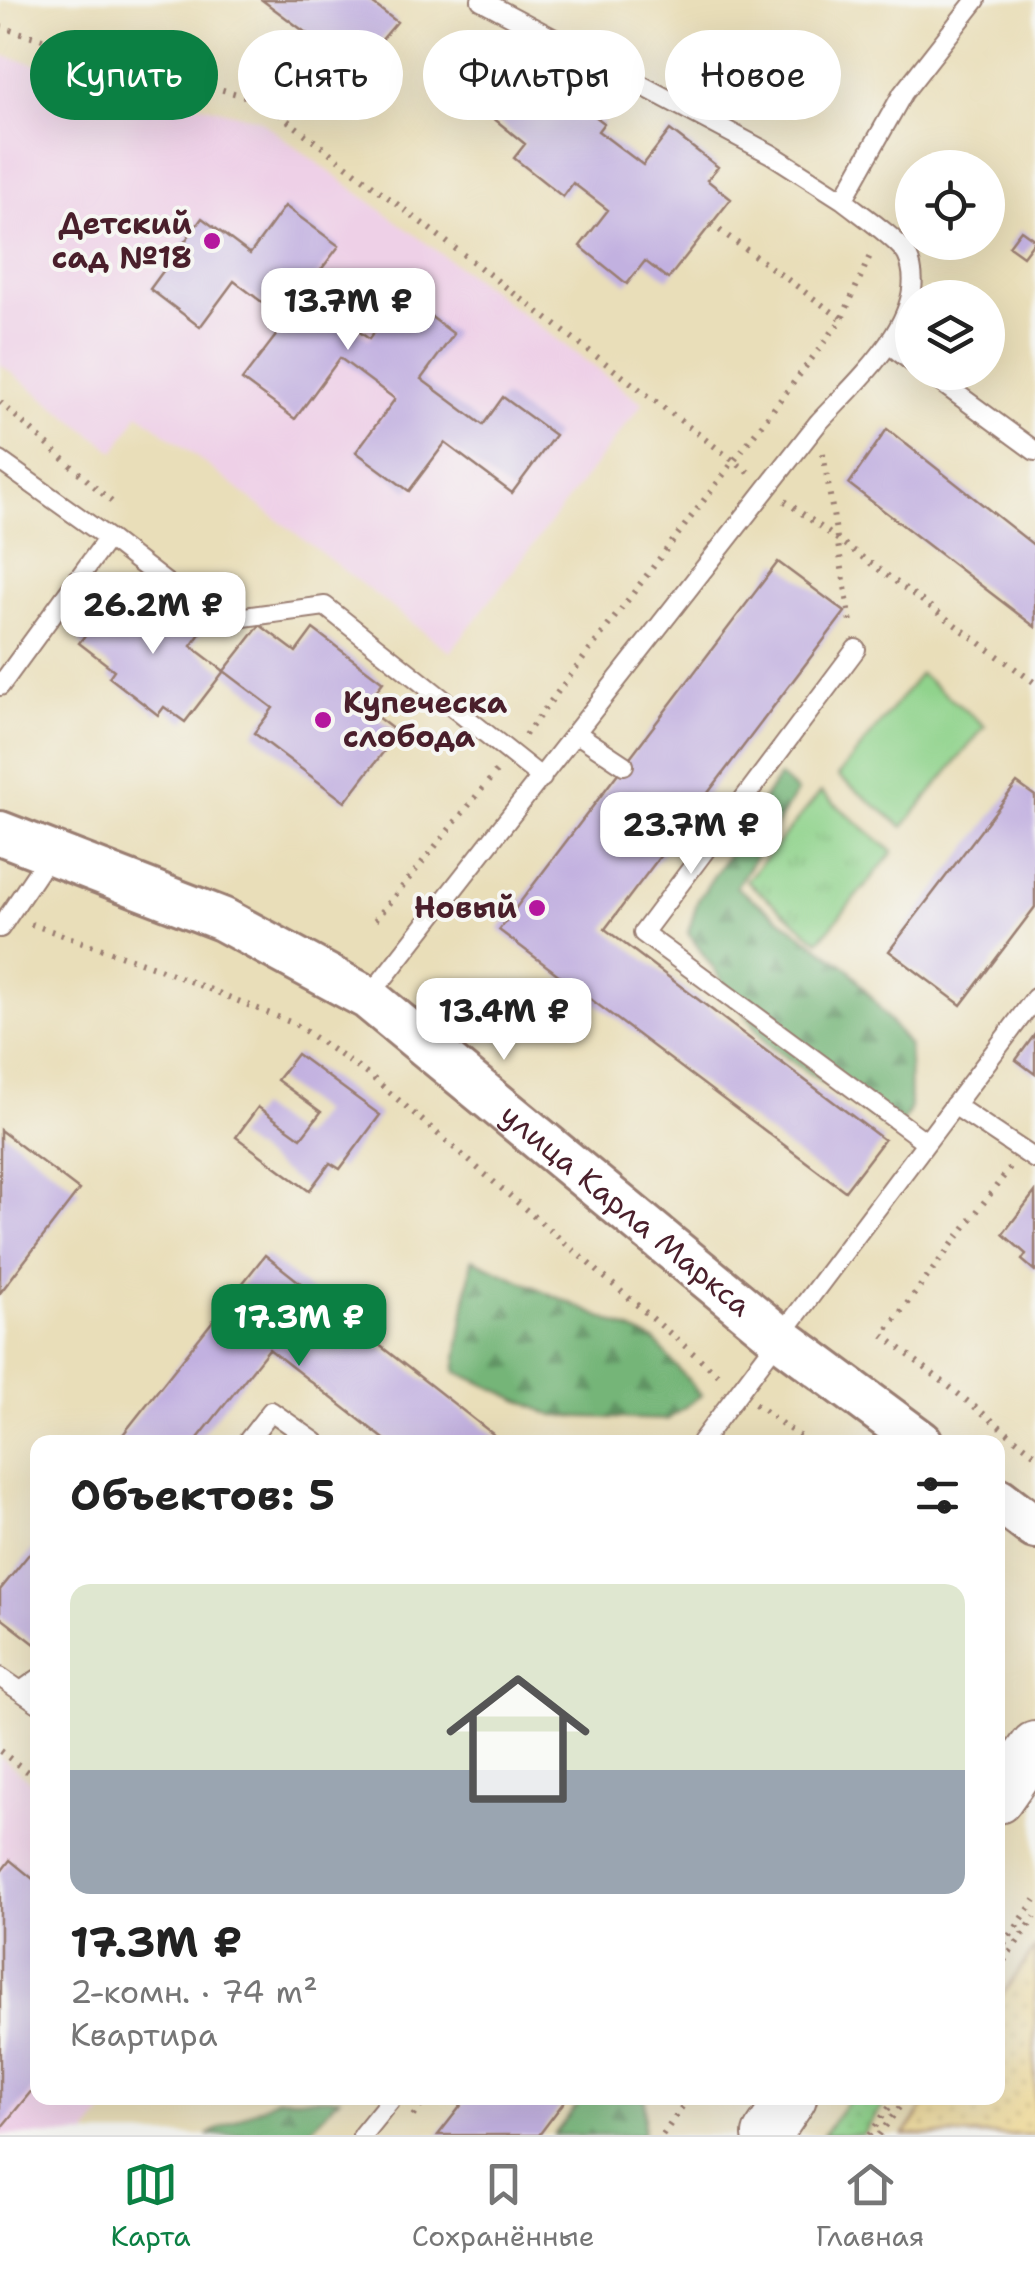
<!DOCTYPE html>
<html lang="ru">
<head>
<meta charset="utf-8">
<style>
	:root { --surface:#fff; --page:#f6f6f6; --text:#222; --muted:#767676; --line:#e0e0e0; --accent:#0b8043 }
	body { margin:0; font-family:"Shantell Sans",sans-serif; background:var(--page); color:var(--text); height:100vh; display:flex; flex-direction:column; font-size:38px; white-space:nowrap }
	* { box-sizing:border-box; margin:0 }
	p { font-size:32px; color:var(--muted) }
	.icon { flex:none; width:55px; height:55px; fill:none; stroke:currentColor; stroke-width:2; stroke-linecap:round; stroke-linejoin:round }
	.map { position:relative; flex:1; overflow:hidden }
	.panel { position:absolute; left:30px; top:1435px; width:975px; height:670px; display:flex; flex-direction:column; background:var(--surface); border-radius:20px; box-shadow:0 10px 40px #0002 }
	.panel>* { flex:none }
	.top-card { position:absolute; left:30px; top:30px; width:975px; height:90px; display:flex; gap:20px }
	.tools { position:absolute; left:895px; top:150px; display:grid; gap:20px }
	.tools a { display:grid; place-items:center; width:110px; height:110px; border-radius:50%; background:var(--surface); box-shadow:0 10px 40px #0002; font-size:50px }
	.price { position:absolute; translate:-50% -85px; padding:0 22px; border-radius:20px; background:#fff; color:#222; font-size:32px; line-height:65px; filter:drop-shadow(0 2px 5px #0008) }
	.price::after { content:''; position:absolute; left:50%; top:60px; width:30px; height:22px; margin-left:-15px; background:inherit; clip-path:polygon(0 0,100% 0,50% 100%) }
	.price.current { background:var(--accent); color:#fff }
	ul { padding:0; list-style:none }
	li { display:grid; align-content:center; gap:20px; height:530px; padding:0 40px }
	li+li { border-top:2px solid var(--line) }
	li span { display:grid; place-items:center; height:310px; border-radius:20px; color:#555 }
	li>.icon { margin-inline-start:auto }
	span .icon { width:180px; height:180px; fill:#fffc; stroke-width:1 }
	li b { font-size:42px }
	h2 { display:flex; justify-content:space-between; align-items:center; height:120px; padding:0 40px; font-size:42px }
	.tag { padding:0 35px; border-radius:45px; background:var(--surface); box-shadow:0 10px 40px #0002; font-size:35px; line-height:90px }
	.tag.current { background:var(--accent); color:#fff }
	.dock { display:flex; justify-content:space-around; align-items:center; height:140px; border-top:2px solid var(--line); background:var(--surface); font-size:28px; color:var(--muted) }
	.dock a { display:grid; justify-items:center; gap:5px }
	.dock .current { color:var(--accent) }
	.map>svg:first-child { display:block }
	.built { fill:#eed0e7 }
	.grass { fill:url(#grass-dots); stroke:#6d795c; stroke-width:2.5 }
	.forest { fill:url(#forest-firs); stroke:#5f6a52; stroke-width:2.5 }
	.sand { fill:url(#sand-dots); stroke:#9c7c64; stroke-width:2.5 }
	.park { fill:url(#park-tufts); stroke:#6d795c; stroke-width:2.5 }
	.pitch { fill:#90d38c; stroke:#6d795c; stroke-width:2.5 }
	.building { fill:#c2b1e0 }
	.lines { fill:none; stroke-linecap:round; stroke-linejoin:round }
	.service-casing { stroke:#9a7e72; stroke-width:22 }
	.tertiary-casing { stroke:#9a7e72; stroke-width:48 }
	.secondary-casing { stroke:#9a7e72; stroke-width:52 }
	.path { stroke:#9a7e72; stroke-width:6; stroke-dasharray:2.5 8; stroke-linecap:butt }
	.service { stroke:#fff; stroke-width:18 }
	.tertiary { stroke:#fff; stroke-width:42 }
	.secondary { stroke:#fff; stroke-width:48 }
	.poi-dot { fill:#b5179e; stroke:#f6f6f2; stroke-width:4 }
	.labels { text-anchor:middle; stroke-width:8; stroke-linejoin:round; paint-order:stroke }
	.poi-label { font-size:30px; font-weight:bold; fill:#4a1f2b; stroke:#f6f6f2; text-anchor:end }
	.street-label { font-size:30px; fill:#4a1f2b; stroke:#f6f6f2 }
</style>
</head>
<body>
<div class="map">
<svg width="1035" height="2135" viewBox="0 0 1035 2135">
	<defs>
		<pattern id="grass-dots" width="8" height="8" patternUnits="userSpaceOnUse" patternTransform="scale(2.5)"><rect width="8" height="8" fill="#90d38c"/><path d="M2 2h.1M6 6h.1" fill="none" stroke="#7eb579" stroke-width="1.8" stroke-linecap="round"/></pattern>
		<pattern id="forest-firs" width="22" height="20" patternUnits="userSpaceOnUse" patternTransform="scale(2.5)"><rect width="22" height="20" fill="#74b578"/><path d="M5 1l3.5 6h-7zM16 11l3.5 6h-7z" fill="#619363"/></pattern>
		<pattern id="sand-dots" width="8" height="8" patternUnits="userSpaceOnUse" patternTransform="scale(2.5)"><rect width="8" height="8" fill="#eeda9e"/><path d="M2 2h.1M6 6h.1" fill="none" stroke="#cebb88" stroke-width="1.8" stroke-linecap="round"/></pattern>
		<pattern id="park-tufts" width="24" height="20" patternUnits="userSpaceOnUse" patternTransform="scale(2.5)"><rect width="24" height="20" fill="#90d38c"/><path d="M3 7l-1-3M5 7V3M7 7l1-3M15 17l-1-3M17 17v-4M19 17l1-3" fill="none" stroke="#7eb579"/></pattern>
	</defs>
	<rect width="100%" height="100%" fill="#f6f6f2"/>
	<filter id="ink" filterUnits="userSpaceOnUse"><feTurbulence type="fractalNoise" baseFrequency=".01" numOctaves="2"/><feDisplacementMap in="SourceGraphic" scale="20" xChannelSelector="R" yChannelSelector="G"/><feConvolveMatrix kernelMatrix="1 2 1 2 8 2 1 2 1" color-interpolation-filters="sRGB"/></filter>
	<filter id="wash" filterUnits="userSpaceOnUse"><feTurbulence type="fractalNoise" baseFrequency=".0048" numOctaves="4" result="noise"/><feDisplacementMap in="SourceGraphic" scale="40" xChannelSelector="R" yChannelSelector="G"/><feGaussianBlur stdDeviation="2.25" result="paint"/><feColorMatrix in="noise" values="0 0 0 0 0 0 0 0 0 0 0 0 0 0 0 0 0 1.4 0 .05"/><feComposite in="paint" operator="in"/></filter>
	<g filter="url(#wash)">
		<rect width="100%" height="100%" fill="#e9deb9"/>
		<path class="built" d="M0,55L258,119L643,403L450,652L139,413L115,452L0,364Z
			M0,1757L37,1786L38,2098H114L87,2135H0Z"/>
		<path class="grass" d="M850,2098H889L862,2135H823Z"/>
		<path class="forest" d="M779,776L797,792L736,887L849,969L909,1046L910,1110L896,1134L767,1044L688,933L698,900Z
			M472,1259L655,1341L701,1395L667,1420L554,1416L455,1371Z
			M278,2098H339L305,2135H207Z
			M582,2098H645L643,2135H554Z"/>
		<path class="sand" d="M1035,1948V2135H904L930,2098H998V2001Z"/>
		<path class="park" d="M821,792L893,852L819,941L746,881Z"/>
		<path class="pitch" d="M920,674L985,726L903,827L838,776Z"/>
		<g id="blocks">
			<path class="building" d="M262,0H368L397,22L356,70Z
				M527,75L571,110L577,102L604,123L598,131L643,165L670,130L718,167L707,180L731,199L668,279L645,261L627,284L580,246L608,210L573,183L563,197L514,158L525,144L492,117Z
				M285,206L339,246L305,291L369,339L402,295L454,334L421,379L483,425L503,397L555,435L512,493L445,443L409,491L356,452L395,399L340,358L295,419L242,380L287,321L234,281L200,327L150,289L202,218L250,254Z
				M1021,230L1035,240L1023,256L1009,246Z
				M887,429L1035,546V627L849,484Z
				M778,562L845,612L605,929L884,1140L845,1191L499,930Z
				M119,591L163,625L175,610L202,631L191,646L224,671L185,722L164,707L158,715L109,677L114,670L79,643Z
				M260,625L296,652L313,629L383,682L364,707L398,733L345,802L254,733L273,708L224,671Z
				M1017,783L1035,796V907L961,1005L889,951Z
				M1035,1034V1074L1016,1060Z
				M297,1054L380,1115L340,1169L330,1163L309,1191L236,1137L258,1107L301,1138L321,1112L277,1080Z
				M0,1130L79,1190L0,1293Z
				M1035,1192V1271L1022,1260L1026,1254L1003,1234Z
				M265,1255L369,1337L503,1442H388L269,1349L195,1442H117Z
				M38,1543V1641L35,1644L0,1617V1590Z
				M10,1860L38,1883V2083L0,2129V1873Z
				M467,2098H567L539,2135H438Z"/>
		</g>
	</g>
	<g filter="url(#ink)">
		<use href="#blocks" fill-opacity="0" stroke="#9a7e72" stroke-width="2.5"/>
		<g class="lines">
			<g class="service-casing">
				<path id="service" d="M481,0L771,154L843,200
					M889,344L912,362
					M927,372L1035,451
					M0,461L108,538L0,686
					M108,538L215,621L325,606L542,778
					M856,649L643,933L926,1142
					M576,733L624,765
					M692,816L715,837
					M0,928L50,854
					M368,998L818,423C853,385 935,314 907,255C899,240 858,212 843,200L903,93L976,0
					M954,1105L1035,1159
					M247,1442L271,1411L315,1442
					M701,1442L1035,998
					M0,1677L38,1703
					M21,1691L38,1679
					M362,2135L392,2098"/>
			</g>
			<g class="tertiary-casing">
				<g id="tertiary">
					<path id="s1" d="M0,833L222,919L368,998L778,1336L921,1442"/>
					<path d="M998,1499L1035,1527"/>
				</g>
			</g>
			<g class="secondary-casing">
				<path id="secondary" d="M998,1799L1035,1746
					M767,2135L792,2098"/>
			</g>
			<path class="path" d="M0,27L262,101L752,475
				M711,224L842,319
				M0,402L113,503
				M823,453L852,629
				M785,501L1035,683
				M525,735L842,319L872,251
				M375,920L496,772
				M31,924L157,968L295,1024L374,1079L722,1378
				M1010,1168L883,1335L1035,1454
				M755,1404L807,1442
				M998,1560L1002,1555
				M0,1751L38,1780
				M998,1953L1035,1900
				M998,1969L1035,1917
				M413,2116L427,2098
				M663,2135L688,2098
				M869,2135L896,2098
				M879,2135L906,2098"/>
			<use href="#service" class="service"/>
			<use href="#tertiary" class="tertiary"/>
			<use href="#secondary" class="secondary"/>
		</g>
	</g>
	<g class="poi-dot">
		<circle cx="212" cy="241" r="10"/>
		<circle cx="323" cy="720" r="10"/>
		<circle cx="537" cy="908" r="10"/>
	</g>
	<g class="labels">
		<g class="poi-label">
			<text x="192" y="234">Детский<tspan x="192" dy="34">сад №18</tspan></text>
			<text x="343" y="713" text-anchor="start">Купеческа<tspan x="343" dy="34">слобода</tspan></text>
			<text x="517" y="918">Новый</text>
		</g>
		<g class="street-label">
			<text dy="10" stroke="none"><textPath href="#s1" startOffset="738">улица Карла Маркса</textPath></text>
		</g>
	</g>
</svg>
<div class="tools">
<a><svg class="icon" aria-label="locate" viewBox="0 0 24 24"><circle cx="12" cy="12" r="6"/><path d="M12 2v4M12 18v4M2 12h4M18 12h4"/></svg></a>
<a><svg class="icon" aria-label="layers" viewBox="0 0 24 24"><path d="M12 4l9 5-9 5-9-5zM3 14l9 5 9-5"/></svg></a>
</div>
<b class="price" style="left:348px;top:353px">13.7M ₽</b>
<b class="price" style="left:153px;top:657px">26.2M ₽</b>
<b class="price" style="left:691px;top:877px">23.7M ₽</b>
<b class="price" style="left:504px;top:1063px">13.4M ₽</b>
<b class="price current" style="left:299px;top:1369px">17.3M ₽</b>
<div class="top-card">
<a class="tag current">Купить</a>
<a class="tag">Снять</a>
<a class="tag">Фильтры</a>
<a class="tag">Новое</a>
</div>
<section class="panel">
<h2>Объектов: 5<svg class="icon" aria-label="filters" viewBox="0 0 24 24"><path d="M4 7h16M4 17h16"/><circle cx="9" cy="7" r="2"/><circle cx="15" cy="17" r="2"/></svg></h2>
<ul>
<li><span style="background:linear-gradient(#dfe7d0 60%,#9aa5b1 0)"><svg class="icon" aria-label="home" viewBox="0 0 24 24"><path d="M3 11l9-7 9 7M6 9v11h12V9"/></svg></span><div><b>17.3M ₽</b><p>2-комн. · 74 m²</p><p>Квартира</p></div></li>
</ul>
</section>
</div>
<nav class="dock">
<a class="current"><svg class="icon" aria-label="map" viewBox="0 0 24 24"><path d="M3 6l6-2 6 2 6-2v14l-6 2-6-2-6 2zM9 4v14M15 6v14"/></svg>Карта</a>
<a><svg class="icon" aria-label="saved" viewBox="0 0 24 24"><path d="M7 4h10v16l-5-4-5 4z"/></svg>Сохранённые</a>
<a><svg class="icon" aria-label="home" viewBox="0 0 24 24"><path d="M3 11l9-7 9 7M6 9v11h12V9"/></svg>Главная</a>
</nav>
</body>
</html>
